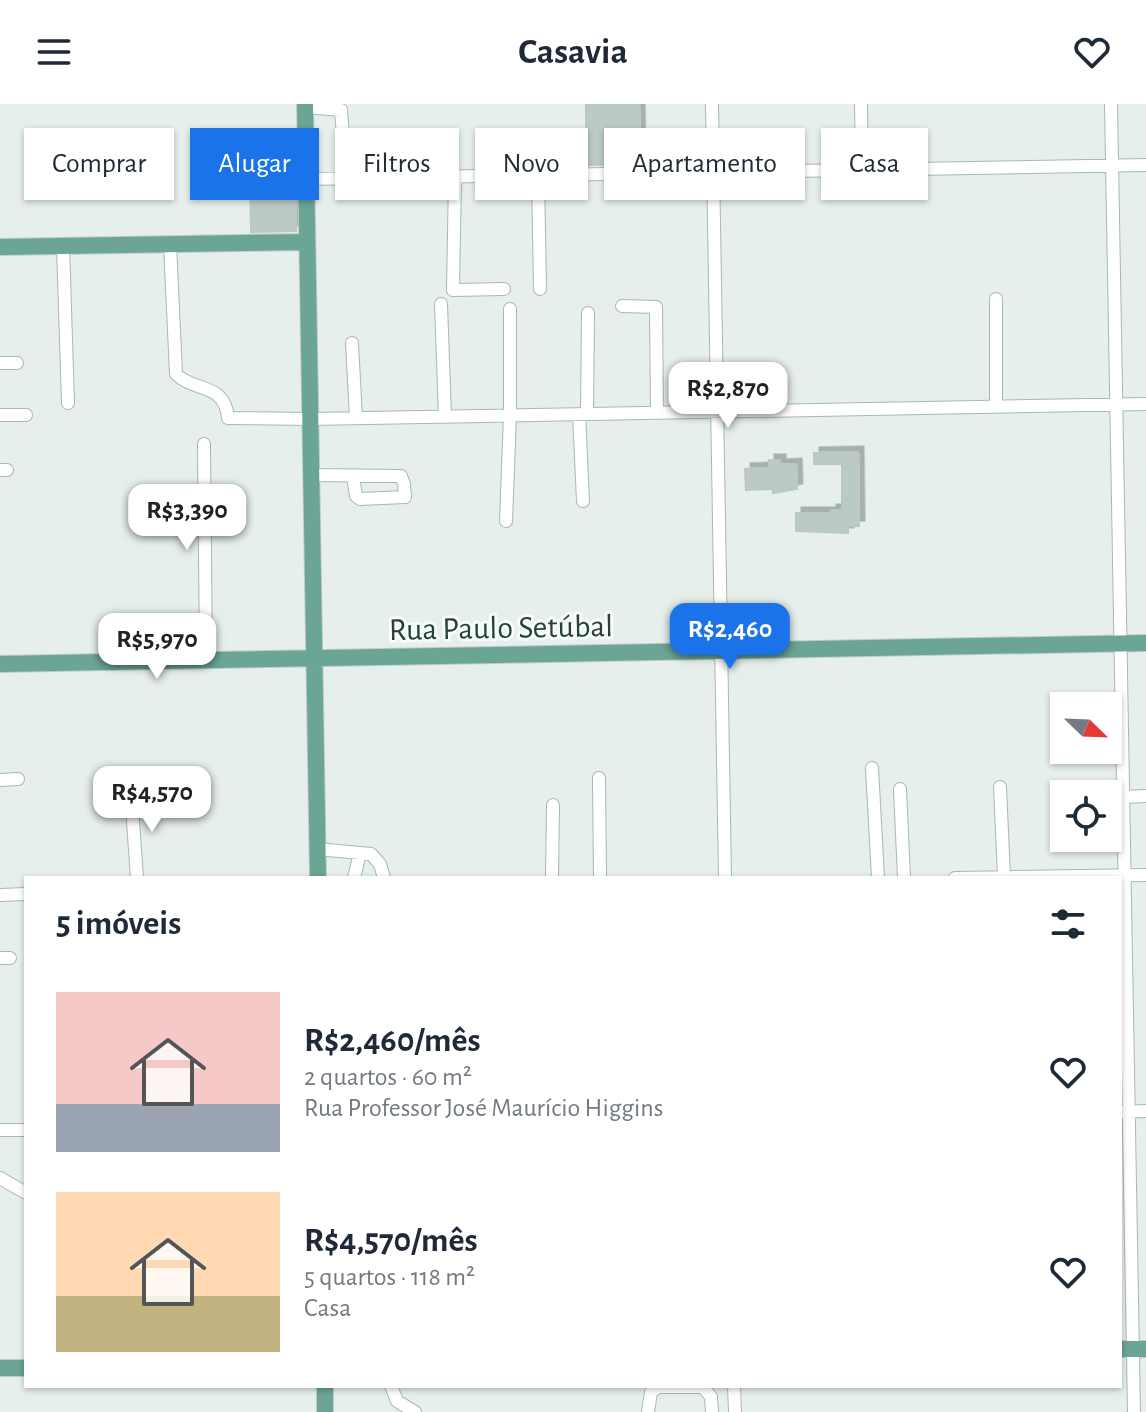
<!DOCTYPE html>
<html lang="pt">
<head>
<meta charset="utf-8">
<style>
	:root { --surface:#fff; --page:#f6f6f7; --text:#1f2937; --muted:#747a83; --accent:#1a73e8 }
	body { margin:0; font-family:"Alegreya Sans",sans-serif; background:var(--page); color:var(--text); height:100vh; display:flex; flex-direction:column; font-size:30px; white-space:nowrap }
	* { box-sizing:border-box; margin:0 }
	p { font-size:26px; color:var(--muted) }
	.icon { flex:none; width:44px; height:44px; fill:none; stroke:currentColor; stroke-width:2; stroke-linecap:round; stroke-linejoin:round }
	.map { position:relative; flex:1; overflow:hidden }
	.sheet { position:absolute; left:24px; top:772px; width:1098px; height:512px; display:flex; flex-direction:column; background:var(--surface); border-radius:0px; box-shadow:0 2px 6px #0004 }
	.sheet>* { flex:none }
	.hud { position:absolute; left:24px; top:24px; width:1098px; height:72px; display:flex; gap:16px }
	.needle { width:52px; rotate:113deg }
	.tools { position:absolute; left:1050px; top:588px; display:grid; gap:16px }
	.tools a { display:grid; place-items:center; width:72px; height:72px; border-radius:0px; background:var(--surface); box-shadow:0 2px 6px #0004; font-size:40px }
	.price { position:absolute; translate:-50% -68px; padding:0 18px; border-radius:16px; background:#fff; color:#222; font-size:26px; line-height:52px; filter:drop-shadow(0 2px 4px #0008) }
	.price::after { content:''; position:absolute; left:50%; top:48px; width:24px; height:18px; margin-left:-12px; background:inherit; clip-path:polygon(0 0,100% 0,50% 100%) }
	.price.selected { background:var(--accent); color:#fff }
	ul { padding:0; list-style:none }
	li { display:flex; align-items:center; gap:24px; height:200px; padding:0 32px }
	li span { display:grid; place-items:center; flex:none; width:224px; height:160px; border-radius:0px; color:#555 }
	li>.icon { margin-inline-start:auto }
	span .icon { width:96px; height:96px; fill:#fffc; stroke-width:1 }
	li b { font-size:34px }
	h2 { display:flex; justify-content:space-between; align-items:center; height:96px; padding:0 32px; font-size:34px }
	.pill { padding:0 28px; border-radius:0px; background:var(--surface); box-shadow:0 2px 6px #0004; font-size:28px; line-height:72px }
	.pill.selected { background:var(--accent); color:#fff }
	header { display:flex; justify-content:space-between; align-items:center; height:104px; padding:0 32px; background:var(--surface); font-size:36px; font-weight:600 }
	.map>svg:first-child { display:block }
	.building { fill:#bbcac4; stroke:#b8c9c2; stroke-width:2; filter:url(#shadow) }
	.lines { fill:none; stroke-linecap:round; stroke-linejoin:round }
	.minor-casing { stroke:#a8b8b2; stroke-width:14 }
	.major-casing { stroke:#c2cac8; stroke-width:18 }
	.minor { stroke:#fff; stroke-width:12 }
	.major { stroke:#6aa596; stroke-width:16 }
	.labels { text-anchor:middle; stroke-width:6; stroke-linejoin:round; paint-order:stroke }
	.street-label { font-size:32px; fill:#24423a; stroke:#f7fbf9 }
</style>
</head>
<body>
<header><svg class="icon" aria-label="menu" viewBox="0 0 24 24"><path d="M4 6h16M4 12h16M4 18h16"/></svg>Casavia<svg class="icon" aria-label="heart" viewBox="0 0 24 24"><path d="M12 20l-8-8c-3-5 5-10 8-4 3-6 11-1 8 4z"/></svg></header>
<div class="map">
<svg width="1146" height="1308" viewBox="0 0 1146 1308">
	<defs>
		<filter id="shadow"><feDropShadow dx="5.5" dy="-5.5" stdDeviation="0" flood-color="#0004"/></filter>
	</defs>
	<rect width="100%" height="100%" fill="#e6efeb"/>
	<path class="building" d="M586,0H639L640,60L586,61Z
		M250,72H295L296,127L251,128Z
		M858,348L859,422H848V429L796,427V409H831V406H842V360H814V349Z
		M769,356H780V361L796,360L797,385L773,389V385L746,386L745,365L769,364Z"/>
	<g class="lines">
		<g class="minor-casing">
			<path id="minor" d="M712,0L725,774
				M861,0L862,66
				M1111,0L1134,1308
				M305,3L341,6L343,32L361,38L362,74
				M538,71L540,185
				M455,73L453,186L504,185
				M306,75L1146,61
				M170,140L176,270C193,288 225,278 228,314L310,315L1146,300
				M63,142L68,299
				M996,195V303
				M441,200L445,313
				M622,202L656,203L657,309
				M352,239L356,314
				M0,259H17
				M579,310L583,397
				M587,310L588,209
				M0,311H26
				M204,340L206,556
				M0,366H7
				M311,371L401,372L404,380L405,393L360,395L356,392L353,372
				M506,417L510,311V205
				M872,664L878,774
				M599,674L600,774
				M0,676L18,675
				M1000,683L1004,773
				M900,685L904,774
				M1123,693L1146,692
				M132,703L137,774
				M317,745L371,750L380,760L384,774
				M354,774L360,749
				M552,774L553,701
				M955,774L1146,771
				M0,791L26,790
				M0,854H10
				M1120,1008L1146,1007
				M0,1026H26
				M0,1074L26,1089
				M391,1282L397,1297L415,1308
				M734,1282L735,1308
				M648,1308L651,1288L658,1283H703L711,1293L712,1308"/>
		</g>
		<g class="major-casing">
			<path id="major" d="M305,0L318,774
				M0,143L307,138
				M0,560L1146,539
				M1120,1245H1146
				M0,1264H26
				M325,1308V1282"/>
		</g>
		<use href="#minor" class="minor"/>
		<use href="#major" class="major"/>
	</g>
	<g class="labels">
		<g class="street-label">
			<text transform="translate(501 523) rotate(-1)" y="11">Rua Paulo Setúbal</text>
		</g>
	</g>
</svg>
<div class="tools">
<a><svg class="needle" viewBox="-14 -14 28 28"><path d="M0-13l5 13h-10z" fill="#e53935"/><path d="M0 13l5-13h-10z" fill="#747a83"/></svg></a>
<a><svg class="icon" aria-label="locate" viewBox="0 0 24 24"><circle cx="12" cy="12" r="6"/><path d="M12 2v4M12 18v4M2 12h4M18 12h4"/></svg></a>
</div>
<b class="price" style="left:728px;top:326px">R$2,870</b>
<b class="price" style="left:187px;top:448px">R$3,390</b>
<b class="price selected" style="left:730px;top:567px">R$2,460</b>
<b class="price" style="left:157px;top:577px">R$5,970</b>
<b class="price" style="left:152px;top:730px">R$4,570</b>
<div class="hud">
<a class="pill">Comprar</a>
<a class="pill selected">Alugar</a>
<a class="pill">Filtros</a>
<a class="pill">Novo</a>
<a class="pill">Apartamento</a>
<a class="pill">Casa</a>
</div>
<section class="sheet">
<h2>5 imóveis<svg class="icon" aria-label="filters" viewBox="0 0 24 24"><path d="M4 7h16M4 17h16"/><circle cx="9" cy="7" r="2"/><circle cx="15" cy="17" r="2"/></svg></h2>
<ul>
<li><span style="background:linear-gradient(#f6c9c9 70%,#9aa5b1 0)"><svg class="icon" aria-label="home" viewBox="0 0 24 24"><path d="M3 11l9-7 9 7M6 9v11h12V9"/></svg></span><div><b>R$2,460/mês</b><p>2 quartos · 60 m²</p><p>Rua Professor José Maurício Higgins</p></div><svg class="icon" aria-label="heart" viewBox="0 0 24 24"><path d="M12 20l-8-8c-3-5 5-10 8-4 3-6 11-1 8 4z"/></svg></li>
<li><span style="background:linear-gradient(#ffd9b3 65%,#c2b280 0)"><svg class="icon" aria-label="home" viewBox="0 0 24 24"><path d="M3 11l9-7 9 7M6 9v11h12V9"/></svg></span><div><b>R$4,570/mês</b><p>5 quartos · 118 m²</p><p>Casa</p></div><svg class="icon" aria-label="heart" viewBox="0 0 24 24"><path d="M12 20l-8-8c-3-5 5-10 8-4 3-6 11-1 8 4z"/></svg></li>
</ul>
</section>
</div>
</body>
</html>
